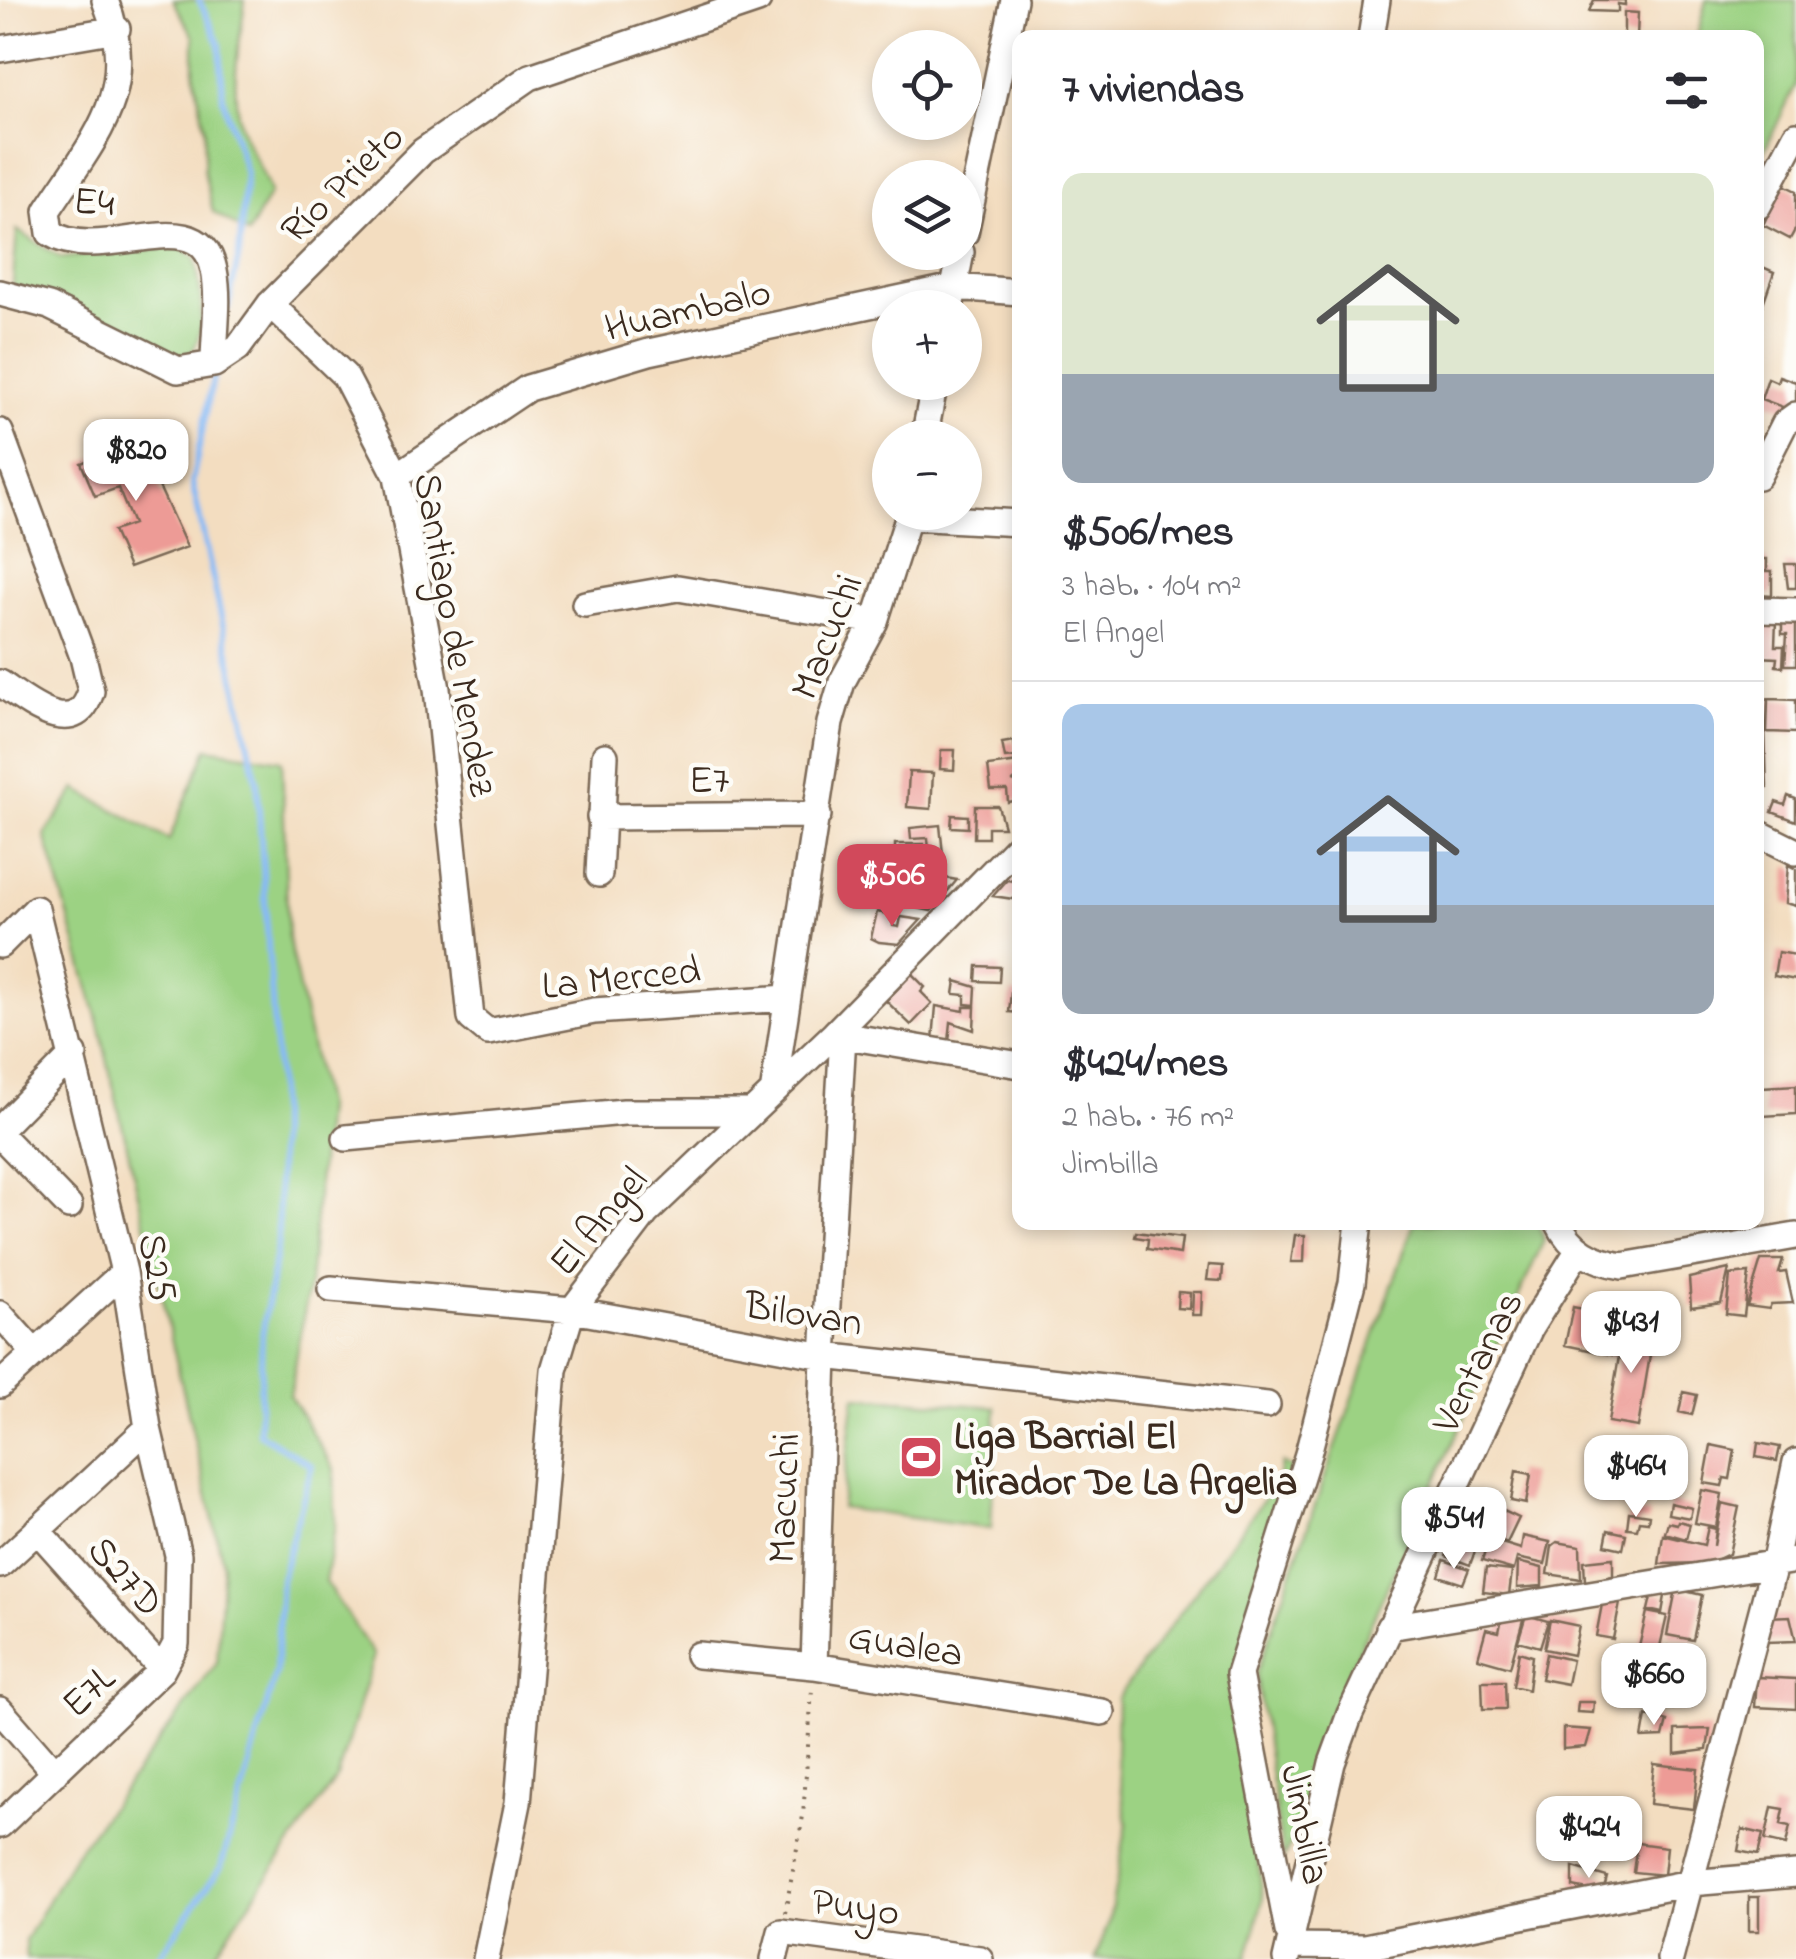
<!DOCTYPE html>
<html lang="es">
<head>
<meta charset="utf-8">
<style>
	:root { --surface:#fff; --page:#f7f7f7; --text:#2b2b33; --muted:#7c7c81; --line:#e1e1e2; --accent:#d1495b }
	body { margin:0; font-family:"Indie Flower",sans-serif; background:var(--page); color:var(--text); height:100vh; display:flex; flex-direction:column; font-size:38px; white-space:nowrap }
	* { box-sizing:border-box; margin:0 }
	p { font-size:32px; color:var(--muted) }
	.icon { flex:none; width:55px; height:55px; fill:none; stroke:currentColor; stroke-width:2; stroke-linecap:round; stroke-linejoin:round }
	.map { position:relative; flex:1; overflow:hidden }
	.panel { position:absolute; left:1012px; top:30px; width:752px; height:1200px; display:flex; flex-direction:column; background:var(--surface); border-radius:20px; box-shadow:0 5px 15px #0003 }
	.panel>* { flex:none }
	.buttons { position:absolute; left:872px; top:30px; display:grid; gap:20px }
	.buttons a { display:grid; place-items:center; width:110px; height:110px; border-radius:50%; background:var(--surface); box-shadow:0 5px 15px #0003; font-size:50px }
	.price { position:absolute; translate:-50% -85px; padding:0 22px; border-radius:20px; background:#fff; color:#222; font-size:32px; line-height:65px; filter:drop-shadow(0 2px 5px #0008) }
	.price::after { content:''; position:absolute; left:50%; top:60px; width:30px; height:22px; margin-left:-15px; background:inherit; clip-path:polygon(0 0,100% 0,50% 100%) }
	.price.on { background:var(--accent); color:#fff }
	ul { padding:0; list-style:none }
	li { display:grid; align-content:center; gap:20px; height:530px; padding:0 50px }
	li+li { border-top:2px solid var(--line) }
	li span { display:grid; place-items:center; height:310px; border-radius:20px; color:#555 }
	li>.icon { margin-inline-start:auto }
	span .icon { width:180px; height:180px; fill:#fffc; stroke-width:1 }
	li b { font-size:42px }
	h2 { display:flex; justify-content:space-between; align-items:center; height:120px; padding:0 50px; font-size:42px }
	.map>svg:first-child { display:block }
	.green { fill:#9cd283; stroke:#6c7e50; stroke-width:2.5 }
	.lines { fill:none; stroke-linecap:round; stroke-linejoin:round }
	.stream { stroke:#87baf5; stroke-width:6 }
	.building { fill:#ed9b96 }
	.minor-casing { stroke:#7b6957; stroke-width:30 }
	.path { stroke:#7b6957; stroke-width:4; stroke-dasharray:2.5 8; stroke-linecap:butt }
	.minor { stroke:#fff; stroke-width:25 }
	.labels { text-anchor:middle; stroke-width:9; stroke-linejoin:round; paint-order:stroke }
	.street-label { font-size:40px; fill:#3b2a1e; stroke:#fdfcf7 }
	.poi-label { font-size:40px; font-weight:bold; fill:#3b2a1e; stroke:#fdfcf7; text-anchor:start }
</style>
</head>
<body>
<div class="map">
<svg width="1796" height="1959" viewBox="0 0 1796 1959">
	<rect width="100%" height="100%" fill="#fdfcf7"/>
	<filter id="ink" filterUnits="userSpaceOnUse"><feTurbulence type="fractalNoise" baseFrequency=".01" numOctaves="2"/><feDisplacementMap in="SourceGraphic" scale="20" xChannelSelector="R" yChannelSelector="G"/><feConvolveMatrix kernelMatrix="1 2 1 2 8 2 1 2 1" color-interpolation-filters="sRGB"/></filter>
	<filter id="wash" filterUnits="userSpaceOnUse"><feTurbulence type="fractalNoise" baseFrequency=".0048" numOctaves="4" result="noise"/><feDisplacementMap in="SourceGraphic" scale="40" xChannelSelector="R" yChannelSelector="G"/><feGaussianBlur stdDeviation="2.25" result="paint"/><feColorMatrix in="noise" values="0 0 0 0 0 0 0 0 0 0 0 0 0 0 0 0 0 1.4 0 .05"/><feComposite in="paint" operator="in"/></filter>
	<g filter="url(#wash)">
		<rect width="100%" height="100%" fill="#f3ddc0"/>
		<path class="green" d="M173,0H245C240,43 227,93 244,135C252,155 264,171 270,193L248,234L213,212L204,171L205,130L194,72V37Z
			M1706,0H1796V84L1758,164V38L1697,37Z
			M17,230L61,258L178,246L195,258C200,285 209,334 189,355L169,354L12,295Z
			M207,748L282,760L288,937L325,1108L309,1284L290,1396L334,1469L335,1526L325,1582L374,1655L337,1777L211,1959H26L25,1941L71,1860L217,1663L223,1564L98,1020L45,835L76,789L169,840Z
			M1414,1223H1538L1544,1240L1326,1723L1293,1839L1283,1859L1256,1674Z
			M855,1397L996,1407L991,1529L841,1508Z
			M1282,1463L1301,1473L1235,1673L1263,1899L1247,1959H1095L1109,1922L1127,1823L1116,1758L1117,1698L1278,1480Z"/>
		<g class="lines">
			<path class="stream" d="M199,0L220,45L223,99L246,173L239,254L228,308
				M157,1959L221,1867L276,1672L281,1579L312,1466L259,1433L262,1335L278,1241V1089L257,782L192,482L215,369"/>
		</g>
		<g id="blocks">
			<path class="building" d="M1594,0H1625V5L1618,4V12L1589,11Z
				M1624,12L1638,13L1637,38H1624Z
				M1782,184L1796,191V228L1790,239L1763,225Z
				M1758,265L1774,272L1758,318Z
				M1779,376L1796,382V412L1761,399L1768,378L1777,382Z
				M138,441L187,547L129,568L113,531L133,524L118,488L95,496L81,463Z
				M1758,559H1767V571H1772V595L1758,594Z
				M1785,564H1796V588H1788Z
				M1758,619L1776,620L1775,646H1784L1783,667L1776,666L1777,658L1758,657Z
				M1782,622H1796V665H1785L1787,634H1782Z
				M1758,698H1764L1767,788L1758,789Z
				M1768,699L1796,700V733L1767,732Z
				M1014,741L1017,757L1005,758L1002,743Z
				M941,750H955L954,770L940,769Z
				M1019,762L1020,780L1012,781L1020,783V800L1008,802L1007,790H991L988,766Z
				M909,772L933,773L931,809L907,807Z
				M1788,796L1796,799V821L1772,812L1776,802L1785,805Z
				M975,806H998L1004,827H988V838H974Z
				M952,815L968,816V828L951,827Z
				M940,825L943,854L929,851L928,838L911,839L910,828Z
				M895,844H924V858H900L895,854Z
				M883,857H892L890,869L957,880L931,911L886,901L889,872L880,871Z
				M1788,865L1796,869V906L1785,903Z
				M1007,880L1020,882V900L993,896Z
				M877,912L893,915V926L899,927L901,917L921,920L899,944L879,942L871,938Z
				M1778,952L1796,955V980L1774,976Z
				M977,966L1000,967L999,982L976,981Z
				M912,974L925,987L921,992L932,1003L911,1025L886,1001Z
				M956,981L976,987L975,1005L965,1004V995L954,994Z
				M1011,993L1020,994V1013L1009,1012Z
				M936,1006L964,1011V1007H975L974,1030L951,1022L949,1042L933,1040Z
				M1796,1085V1114L1763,1116L1762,1087Z
				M1136,1232L1182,1238L1180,1254L1147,1249L1148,1239L1135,1237Z
				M1295,1235H1305L1304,1262H1291Z
				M1761,1260H1783L1779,1273L1786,1272L1793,1303L1771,1304L1769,1309L1747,1306Z
				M1209,1265L1223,1266L1222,1281L1207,1280Z
				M1729,1269L1721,1303L1691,1307L1689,1278Z
				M1749,1273L1744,1316L1726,1314L1730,1275Z
				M1178,1292L1190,1293L1189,1309L1177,1308Z
				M1193,1292H1202L1201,1315H1192Z
				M1609,1306L1626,1309L1617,1356L1565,1345L1573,1307L1607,1314Z
				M1624,1326L1654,1331L1638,1427L1608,1422Z
				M1683,1392L1697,1395L1692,1415L1679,1412Z
				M1758,1443L1780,1447L1777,1461L1756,1457Z
				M1711,1445L1735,1450L1730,1479L1724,1478L1722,1486L1704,1483Z
				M1516,1471L1531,1474L1526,1504L1511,1501Z
				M1702,1490L1722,1494L1716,1527L1695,1523Z
				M1476,1498L1519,1518L1507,1543L1464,1524Z
				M1670,1503L1692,1508L1690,1518L1668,1514Z
				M1722,1503L1739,1507L1729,1554L1710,1563L1659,1564L1663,1535L1704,1545L1708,1527L1716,1529L1714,1546Z
				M1629,1512L1649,1515L1648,1522L1639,1521L1637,1529L1627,1528Z
				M1678,1521L1690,1524L1686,1539L1665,1533L1668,1522L1677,1524Z
				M1608,1530L1626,1534L1623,1549L1605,1545Z
				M1455,1532L1479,1540L1470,1565L1446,1556Z
				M1523,1536L1550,1542L1545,1564L1517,1558L1514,1570L1482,1561L1489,1539L1521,1549Z
				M1557,1542L1580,1546L1581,1579L1548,1574L1552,1546Z
				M1613,1558V1576L1585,1582L1584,1561Z
				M1444,1560L1469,1569L1463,1584L1439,1576Z
				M1518,1562L1542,1568V1586L1517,1588Z
				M1486,1568L1512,1571L1509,1595L1483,1592Z
				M1676,1589L1702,1595L1693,1640L1667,1635Z
				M1652,1593L1665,1596L1662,1613L1648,1610Z
				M1603,1599L1620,1603L1613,1639L1596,1636Z
				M1647,1612L1667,1616L1659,1651L1639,1647Z
				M1526,1615L1548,1621L1540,1647L1518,1641Z
				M1524,1616L1510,1667L1478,1658L1486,1629L1499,1632L1502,1618Z
				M1790,1616L1796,1641L1765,1642L1768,1617Z
				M1550,1620L1579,1626L1573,1655L1544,1649Z
				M1669,1646L1685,1649L1679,1681L1656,1676L1660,1655L1666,1656Z
				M1519,1652L1532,1656L1528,1690L1513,1686Z
				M1546,1654L1572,1660L1567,1684L1541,1679Z
				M1757,1677L1796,1679V1709L1755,1707Z
				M1641,1680L1656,1682L1653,1703L1638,1701Z
				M1482,1681H1505L1506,1709H1483Z
				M1659,1684L1676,1688L1673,1709L1655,1706Z
				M1578,1702H1594L1593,1713L1577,1712Z
				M1646,1716L1667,1721L1663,1737L1642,1738Z
				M1563,1728L1591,1730L1586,1747L1563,1749Z
				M1710,1729L1707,1750L1675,1754V1730Z
				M1654,1764L1698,1769L1694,1809L1650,1804Z
				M1772,1807L1784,1809L1781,1824L1790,1826L1786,1845L1765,1840Z
				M1588,1826L1605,1830L1602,1849L1586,1847Z
				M1742,1829L1763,1834L1758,1855L1738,1851Z
				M1637,1843L1667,1847L1664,1875L1633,1872Z
				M1573,1867L1607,1877L1603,1893L1573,1887Z
				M1749,1897H1759V1931H1749Z"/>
		</g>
	</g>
	<g filter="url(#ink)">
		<use href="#blocks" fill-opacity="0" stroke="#7b6957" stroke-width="2.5"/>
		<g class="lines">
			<g class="minor-casing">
				<path id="minor" d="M105,0C141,91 95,137 47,211L50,233C103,267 199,198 214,270C220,299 214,335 214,364
					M1371,38L1377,0
					M0,49L117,29
					M1758,206L1796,135
					M965,233L1014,0
					M0,293L49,306L178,370L214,364L238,348L270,304L423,151L530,77L758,0
					M270,304L345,376L397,476L437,689L471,1018L488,1032L594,1011L787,998
					M950,308L961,252
					M0,432L83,657L91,691C76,744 25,700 0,683
					M924,438L935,382
					M397,476L528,388L649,352L954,287L1020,292
					M1758,476L1785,423L1796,415
					M909,517L1020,523
					M585,604L678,588L875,621
					M1758,610L1796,611
					M600,817L818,815
					M1758,833L1796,852
					M599,874L605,756
					M0,945L36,909
					M834,1034L1020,1065
					M774,1087L830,723L842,682L875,621L910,512
					M0,1129L74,1054
					M0,1135L69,1206
					M346,1138L624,1112H747
					M1558,1222C1571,1250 1593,1261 1622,1266L1796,1236
					M331,1289L572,1310L824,1356L1267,1405
					M0,1314L34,1352
					M0,1385L124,1272
					M37,1530L162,1670
					M0,1565L148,1428
					M1389,1627L1796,1560
					M698,1655L814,1666L1102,1712
					M814,1666L824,1356L843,1036
					M0,1710L55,1773
					M0,1825L162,1670L176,1644L178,1555L148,1428L124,1272L36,909
					M1288,1931L1239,1674L1308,1454L1352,1283L1359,1222
					M1291,1946L1365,1947L1690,1883L1796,1874
					M486,1959L518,1803L554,1370L572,1310L646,1213L834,1034L1020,844
					M774,1959L781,1932L980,1959
					M1286,1959L1332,1763L1350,1714L1530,1328L1578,1251
					M1670,1959L1774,1565L1796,1462"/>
			</g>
			<path class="path" d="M785,1913L803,1816L812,1690"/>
			<use href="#minor" class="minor"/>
		</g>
	</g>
	<defs>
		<g id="stadium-square" transform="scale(2.25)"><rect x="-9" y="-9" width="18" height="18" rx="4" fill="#d1495b" stroke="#fdfcf7"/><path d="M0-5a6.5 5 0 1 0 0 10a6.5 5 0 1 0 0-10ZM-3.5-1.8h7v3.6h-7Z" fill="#fff"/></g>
	</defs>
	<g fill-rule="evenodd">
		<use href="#stadium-square" x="921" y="1457"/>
	</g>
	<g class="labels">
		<g class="street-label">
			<text transform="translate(341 182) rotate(-44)" y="14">Río Prieto</text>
			<text transform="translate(94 200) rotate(4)" y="14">E4</text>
			<text transform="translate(687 308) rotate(-13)" y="14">Huambalo</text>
			<text transform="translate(457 634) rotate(80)" y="14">Santiago de Mendez</text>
			<text transform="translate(825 636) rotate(-68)" y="14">Macuchi</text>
			<text transform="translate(709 778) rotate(-1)" y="14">E7</text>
			<text transform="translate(621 976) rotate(-6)" y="14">La Merced</text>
			<text transform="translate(597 1220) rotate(-50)" y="14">El Angel</text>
			<text transform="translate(159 1267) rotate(79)" y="14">S25</text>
			<text transform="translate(804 1312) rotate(9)" y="14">Bilovan</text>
			<text transform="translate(1476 1361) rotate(-63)" y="14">Ventanas</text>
			<text transform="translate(782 1498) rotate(-88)" y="14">Macuchi</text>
			<text transform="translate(127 1575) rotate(48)" y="14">S27D</text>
			<text transform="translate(906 1643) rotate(9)" y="14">Gualea</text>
			<text transform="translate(87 1690) rotate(-44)" y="14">E7L</text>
			<text transform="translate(1307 1824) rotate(79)" y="14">Jimbilla</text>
			<text transform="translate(856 1905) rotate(8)" y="14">Puyo</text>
		</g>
		<g class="poi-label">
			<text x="954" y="1448">Liga Barrial El<tspan x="954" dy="46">Mirador De La Argelia</tspan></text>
		</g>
	</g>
</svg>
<div class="buttons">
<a><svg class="icon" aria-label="locate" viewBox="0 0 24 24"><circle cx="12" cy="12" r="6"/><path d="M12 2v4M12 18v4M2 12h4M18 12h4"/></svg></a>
<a><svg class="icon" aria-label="layers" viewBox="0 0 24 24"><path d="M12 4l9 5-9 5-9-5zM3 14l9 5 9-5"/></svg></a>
<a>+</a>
<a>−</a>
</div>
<b class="price" style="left:136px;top:504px">$820</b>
<b class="price on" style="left:892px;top:929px">$506</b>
<b class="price" style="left:1631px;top:1376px">$431</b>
<b class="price" style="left:1636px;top:1520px">$464</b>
<b class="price" style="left:1454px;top:1572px">$541</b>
<b class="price" style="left:1654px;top:1728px">$660</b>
<b class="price" style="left:1589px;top:1881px">$424</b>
<section class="panel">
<h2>7 viviendas<svg class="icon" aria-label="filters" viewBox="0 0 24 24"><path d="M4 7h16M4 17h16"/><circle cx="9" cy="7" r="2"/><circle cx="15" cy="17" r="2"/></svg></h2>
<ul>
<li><span style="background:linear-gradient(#dfe7d0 65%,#9aa5b1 0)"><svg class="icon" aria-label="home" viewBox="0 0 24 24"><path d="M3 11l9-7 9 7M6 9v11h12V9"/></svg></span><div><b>$506/mes</b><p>3 hab. · 104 m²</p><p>El Angel</p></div></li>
<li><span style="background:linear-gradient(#a9c7e8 65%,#9aa5b1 0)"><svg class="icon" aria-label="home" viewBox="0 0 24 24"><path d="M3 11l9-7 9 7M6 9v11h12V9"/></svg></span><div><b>$424/mes</b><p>2 hab. · 76 m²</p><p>Jimbilla</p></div></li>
</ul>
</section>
</div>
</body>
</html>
